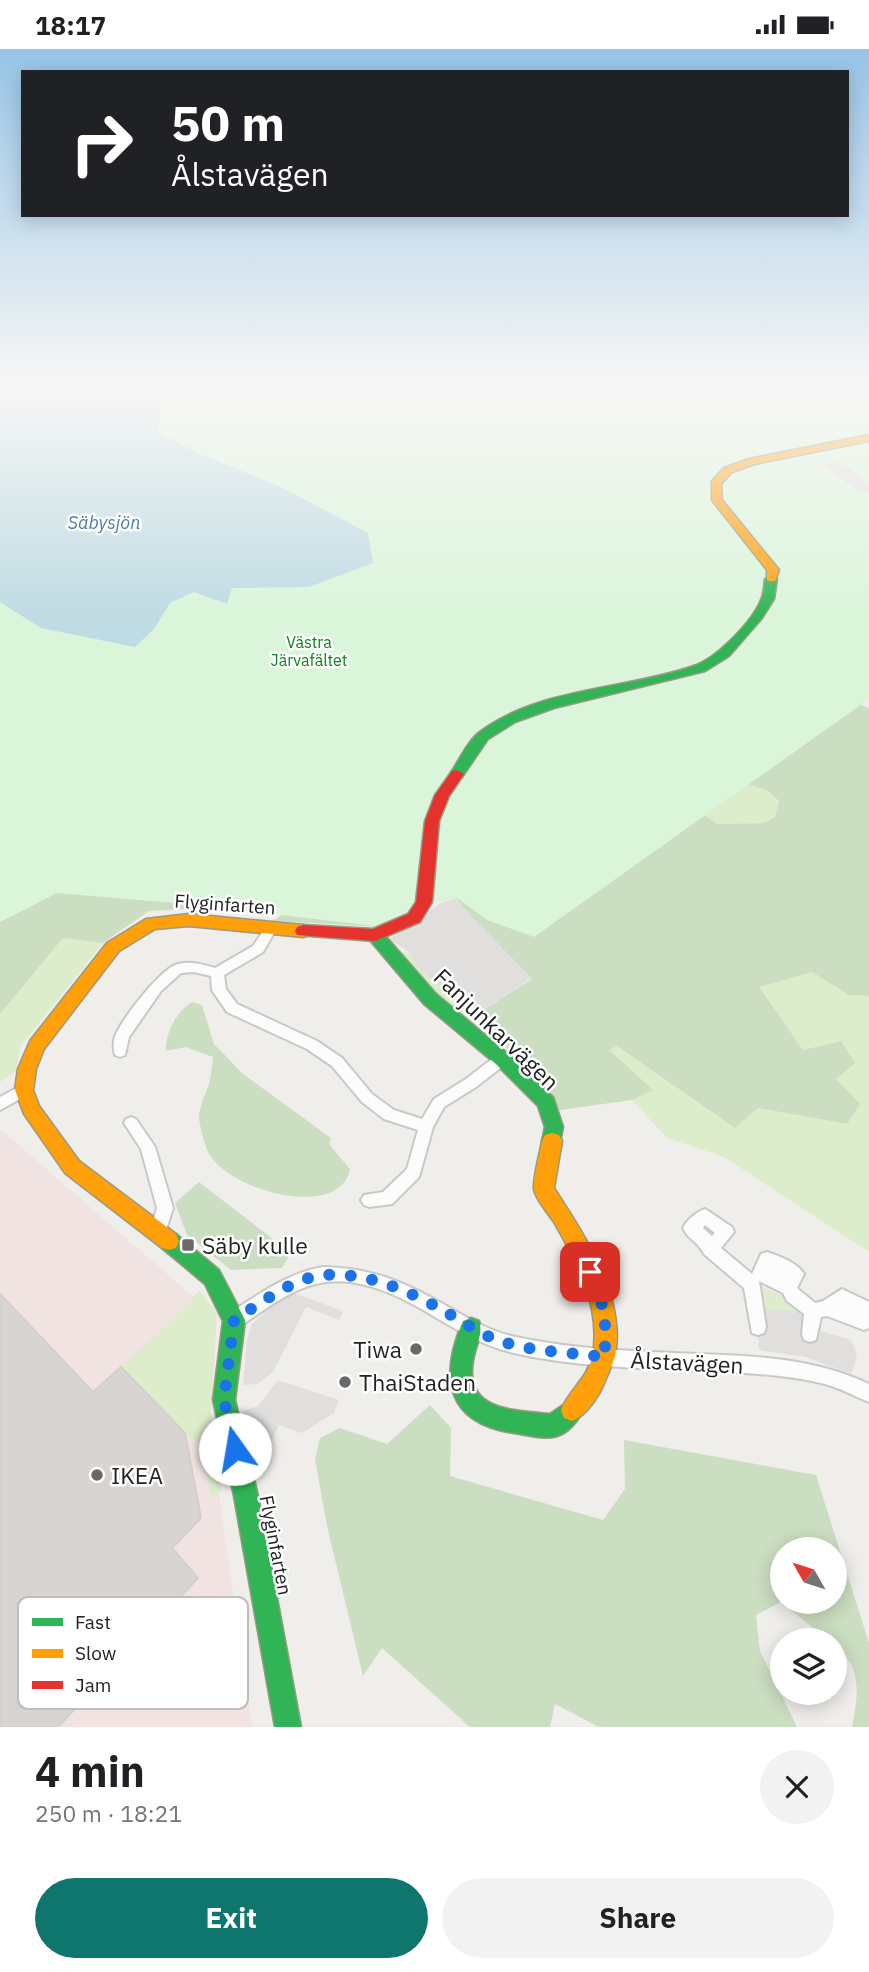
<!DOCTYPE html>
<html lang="en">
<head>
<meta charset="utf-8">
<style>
  body { margin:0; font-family:"IBM Plex Sans",sans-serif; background:#f2f2f2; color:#202124; height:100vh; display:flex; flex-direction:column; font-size:26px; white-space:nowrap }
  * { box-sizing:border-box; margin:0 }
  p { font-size:23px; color:#757577 }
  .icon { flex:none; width:38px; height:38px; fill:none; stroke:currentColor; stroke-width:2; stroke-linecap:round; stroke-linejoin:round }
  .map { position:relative; height:1678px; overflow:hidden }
  .panel { display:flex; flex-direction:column; background:#fff; flex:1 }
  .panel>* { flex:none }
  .banner { position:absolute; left:21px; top:21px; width:828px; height:147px; border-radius:0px; box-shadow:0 4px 18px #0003; background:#202124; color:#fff; overflow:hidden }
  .needle { width:46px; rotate:309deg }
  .buttons { position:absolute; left:770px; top:1488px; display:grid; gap:14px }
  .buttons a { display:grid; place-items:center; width:77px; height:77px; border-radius:50%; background:#fff; box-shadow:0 4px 18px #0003; font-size:35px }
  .pin { position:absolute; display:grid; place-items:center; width:60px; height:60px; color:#fff; margin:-30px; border-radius:14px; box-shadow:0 4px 10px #0006 }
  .me { position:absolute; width:77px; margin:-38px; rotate:347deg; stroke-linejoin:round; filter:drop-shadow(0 0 5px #0008) }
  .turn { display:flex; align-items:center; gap:24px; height:147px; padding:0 35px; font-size:32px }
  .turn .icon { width:91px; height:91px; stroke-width:2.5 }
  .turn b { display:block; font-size:49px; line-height:60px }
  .round { display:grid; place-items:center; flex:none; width:74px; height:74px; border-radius:37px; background:#f2f2f2 }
  .headline { display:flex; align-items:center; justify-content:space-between; height:119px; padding:0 35px }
  h1 { font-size:42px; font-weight:700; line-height:52px }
  .button { display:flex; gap:14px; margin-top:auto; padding:14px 35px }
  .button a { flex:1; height:80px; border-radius:42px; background:#0f766e; color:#fff; font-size:28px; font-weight:700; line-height:80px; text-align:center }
  .button a+a { background:#f2f2f2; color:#202124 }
  .status { display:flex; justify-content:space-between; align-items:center; height:49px; padding:0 35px; background:#fff; direction:ltr }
  .status svg { height:19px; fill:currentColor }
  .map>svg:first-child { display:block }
  .commercial { fill:#f1e3e1 }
  .grass { fill:#ddeccb }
  .forest { fill:#cbdec1; fill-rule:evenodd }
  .park { fill:#daf5da }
  .parking { fill:#e0dfde }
  .water { fill:#bfdbe3 }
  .building { fill:#d7d4d2; stroke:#d3d0cc; stroke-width:2 }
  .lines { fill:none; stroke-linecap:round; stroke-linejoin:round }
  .street-casing { stroke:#c9c8c7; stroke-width:4 }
  .fast-casing { stroke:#999a82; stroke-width:3 }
  .slow-casing { stroke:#999a82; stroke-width:3 }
  .jam-casing { stroke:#999a82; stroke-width:3 }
  .street { fill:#fdfcfc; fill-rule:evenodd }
  .fast { fill:#30b455; fill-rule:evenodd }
  .slow { fill:#ff9f0a; fill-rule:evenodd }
  .jam { fill:#e5322d; fill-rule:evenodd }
  .route { stroke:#1a73e8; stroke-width:12; stroke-dasharray:0 21.6 }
  .poi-dot { fill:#6a6968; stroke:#fff; stroke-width:2.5 }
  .labels { text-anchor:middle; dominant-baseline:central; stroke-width:5; stroke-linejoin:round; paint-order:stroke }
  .far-park-label { font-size:16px; fill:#0c8416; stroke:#fff }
  .far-water-label { font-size:18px; font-style:italic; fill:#4a7aab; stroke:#fff }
  .street-label { font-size:19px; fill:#222; stroke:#fff }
  .near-street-label { font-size:23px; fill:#222; stroke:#fff }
  .near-poi-label { font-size:23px; fill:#222; stroke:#fff; text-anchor:start }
  .key { fill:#fff; stroke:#bdbdbd; stroke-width:2 }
  .key-label { font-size:19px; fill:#222 }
</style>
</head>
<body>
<div class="status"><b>18:17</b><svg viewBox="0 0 49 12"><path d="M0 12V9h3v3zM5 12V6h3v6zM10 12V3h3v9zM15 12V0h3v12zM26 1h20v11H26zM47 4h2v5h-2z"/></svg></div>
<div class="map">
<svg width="869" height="1678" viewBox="0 0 869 1678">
  <rect width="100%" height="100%" fill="#f0eeeb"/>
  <!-- commercial -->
  <path class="commercial" d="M0,1080l204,177 5,117 43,304h-252z"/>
  <!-- grass -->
  <path class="grass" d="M724,729l43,12 12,11 -4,16 -11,6 -47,1 -27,-19z
    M63,889l40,5 -83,104 -3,23 -17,12v-68z
    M396,902l15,2 4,12 66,56 -9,5 -68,-63z
    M812,923l37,23 20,1v256l-145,-95 -57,-19 -35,-38 20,-10 -44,-40 9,-4 118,82 23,-20 89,16 -11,-45 19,-16 -15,-22 -37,9 -45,-64z
    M757,1235l27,13 3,-5 23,18 -4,17 -49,-18z
    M199,1241l18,23 -6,102 10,75 -10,7 -10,-52 -16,-12 -64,-66 60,-55z"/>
  <!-- forest -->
  <path class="forest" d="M869,649l-8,7 8,3v288l-20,-1 -37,-23 -53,15 44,63 38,-9 14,22 -19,16 24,25 -13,20 -89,-16 -23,20 -118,-82 -8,4 44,40 -21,10 -78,11 -4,-20 -78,-77 10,-3 50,-32 -68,-70 -8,-12 -15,4 -11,-5 -48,31 -109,-6 11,-8 -56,-6 -79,4 -46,32 -40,-5 -63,76v-118zM725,729l42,12 12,11 -4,16 -11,6 -47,1 -27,-19z
    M192,953l10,3 12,39 29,30 88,64 -2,6 21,25c-10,54 -131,20 -144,-22 -3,-9 -7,-23 -7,-32 1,-10 7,-22 10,-31 2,-9 3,-18 4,-27l-27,-10 -20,4c-1,-18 11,-40 26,-49z
    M199,1133l92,71 -9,15 -51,2 -44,-35 -12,-32z
    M430,1356l21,23 -1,48 153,44 22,-31 -1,-49 192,35 53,168v84h-17c6,-32 11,-59 -17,-82v-5h-7l-47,-38 -25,13 4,36 37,76h-198l-44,-23 -5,23h-80l-88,-79 -19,28 -36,-150 -12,-67 5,-21 20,-10 47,16zM782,1500h53v52h-53z"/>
  <!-- park -->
  <path class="park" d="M0,336h869v314l-335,238 -47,-17 -31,-23 -15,4 -11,-5 -17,13 -31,18 -184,-22 -141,-12 -57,29z"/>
  <!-- parking -->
  <path class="parking" d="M839,412l30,22v8l-8,2 -40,-28z
    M456,849l8,11 68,69 -50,33 -10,3 -57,-49 -4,-12 -22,-14 52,-36z
    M294,1244l49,18 -4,9 -33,-13 -33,65 -16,12 -14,1 4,-45 5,-16 20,-18z
    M757,1260l43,3 3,14 48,14 6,15 -6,19 -45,-17 -47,-7z
    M278,1331l61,20 -5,13 -32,20 -23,-8 -13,28 -14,4 -9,-46 15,-5z"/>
  <!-- water -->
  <path class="water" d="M0,336h165l-8,47 45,23 77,31 89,47 5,30 -64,24 -77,1 -5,16 -33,-12 -24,11 -16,26 -19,18 -94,-19 -41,-26z"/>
  <!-- building -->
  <path class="building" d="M0,1245l93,98 28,-25 64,66 16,85 -29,30 26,30 -140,149h-58z"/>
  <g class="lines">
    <!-- street casing -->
    <g class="street-casing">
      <path id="street" d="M271,874l6,5 -14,24 -39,23 2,14 11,15 80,37 25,17 30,36 22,16 28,9 12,-20 32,-20 31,-24 5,-2 5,2 2,4 -2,4 -31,24 -32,20 -11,20 -14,50 -27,27 -23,3 -5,-2 -3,-5 3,-5 19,-3 24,-23 11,-39 -34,-11 -22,-17 -30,-36 -25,-17 -80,-37 -15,-22 -1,-14 -17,-4 -13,1 -20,18 -32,46 -4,18 -5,2 -5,-2c-2,-6 -2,-15 1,-21 8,-17 44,-65 62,-70 13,-3 24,0 37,4l38,-22 14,-21z
        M24,1035l5,2 2,4 -2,4 -29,16v-13z
        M131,1068l5,2 19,28 18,61 -9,28 -6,2 -6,-2 -2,-5 7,-23 -16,-59 -17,-26 2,-4z
        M705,1160l27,18 2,5 -13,16 31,26 9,-20 6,-2c12,4 31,11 37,22l-7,14 18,15 8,-2 19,-12 27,13v26l-5,2 -37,-14 -6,1 -5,23 -6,2 -6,-2 -2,-6 2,-20 -17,-13 -4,-8 -24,-12 7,46 -2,6 -6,2 -6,-2 -8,-45 -40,-34c-6,-13 -16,-14 -21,-26 4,-8 13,-16 22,-19zM705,1176l10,8 -3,3 -9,-8z
        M323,1218c48,1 79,14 120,37 23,13 47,28 73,33 59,13 121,14 181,17 59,2 117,4 172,30v18c-15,-6 -29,-14 -44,-18 -40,-10 -80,-11 -121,-13 -61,-3 -130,-4 -190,-18 -59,-13 -103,-63 -164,-71 -44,-6 -75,21 -110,44l-6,2 -6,-2 -2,-6 2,-6c30,-19 59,-41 95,-47z"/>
    </g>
    <!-- fast casing -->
    <g class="fast-casing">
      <path id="fast" d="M771,527l6,3 -3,20 -12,19 -33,38 -24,15 -151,37 -39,14 -27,17 -26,38 -5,1 -7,-4c9,-13 18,-34 31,-43 61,-44 144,-41 213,-65 23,-8 58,-44 67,-66 3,-6 3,-14 4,-21z
        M375,880l6,2 55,63 72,60 45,43 10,30 -4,20 -7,2 -7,-2 -3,-6 3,-14 -7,-21 -42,-42 -72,-60 -55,-65 -2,-4 2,-4z
        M169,1183l7,2 43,36 26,50 -10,80 23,96 43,231h-26l-41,-231 -21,-96 10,-79 -18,-37 -43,-36 -3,-7 3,-7z
        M471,1269l8,3c4,10 -1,20 -4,31 -16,58 33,58 75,62l22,-15 8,3 3,8c-4,10 -15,23 -26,26 -12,4 -30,-1 -43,-3 -68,-10 -75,-55 -51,-112z"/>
    </g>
    <!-- slow casing -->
    <g class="slow-casing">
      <path id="slow" d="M869,386v6l-114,23 -23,8 -11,12 1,16 57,70 -4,11h-8v-11l-55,-70v-19l12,-13 25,-9z
        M189,865l114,11 6,2 2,4 -2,4 -6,2 -114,-11 -34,3 -36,22 -75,98 -8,20 -3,21 6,16 40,55 97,73 3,7 -3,7 -7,2 -7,-2 -97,-75 -41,-59 -9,-24 3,-21 12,-28 77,-98 39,-24z
        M552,1084l7,2 3,6 -8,47c30,47 72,108 61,168 -2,8 -7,17 -10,25 -6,15 -18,34 -33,40l-8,-3 -3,-8c8,-20 28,-33 32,-56 8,-48 -16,-92 -39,-132 -6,-9 -18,-22 -20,-33 -1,-11 6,-36 8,-48l3,-6z"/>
    </g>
    <!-- jam casing -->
    <g class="jam-casing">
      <path id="jam" d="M457,721l7,4 -15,22 -10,25 -7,81 -12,20 -45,19 -78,-6 -2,-4 2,-4 6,-2 70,4 35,-15 8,-12 9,-81 10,-26 17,-24z"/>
    </g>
    <!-- street -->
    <use href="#street" class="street"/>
    <!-- fast -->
    <use href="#fast" class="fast"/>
    <!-- slow -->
    <use href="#slow" class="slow"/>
    <!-- jam -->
    <use href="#jam" class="jam"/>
  </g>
  <!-- sky -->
  <linearGradient id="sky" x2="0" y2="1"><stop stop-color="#97c4e6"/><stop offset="0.59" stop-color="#f8f7f6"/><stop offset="1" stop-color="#f8f7f6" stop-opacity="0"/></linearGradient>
  <rect width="869" height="571" fill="url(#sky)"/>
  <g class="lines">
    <!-- route -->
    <path class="route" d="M235,1400l-11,-49 10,-80c19,-12 38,-26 59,-36 47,-23 104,1 146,24 23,13 46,30 71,36 30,8 64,9 95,13v-44l-15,-41"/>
  </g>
  <!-- markers -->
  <g class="poi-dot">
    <rect x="181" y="1189" width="14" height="14" rx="3.5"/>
    <circle cx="416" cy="1300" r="7"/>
    <circle cx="345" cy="1333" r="7"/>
    <circle cx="97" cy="1426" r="7"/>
  </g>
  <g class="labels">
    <!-- far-park labels -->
    <g class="far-park-label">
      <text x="309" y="593">Västra<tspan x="309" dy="18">Järvafältet</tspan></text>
    </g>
    <!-- far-water labels -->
    <g class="far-water-label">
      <text x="104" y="473">Säbysjön</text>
    </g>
    <!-- street labels -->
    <g class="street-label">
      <text transform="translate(225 855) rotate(4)">Flyginfarten</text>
      <text transform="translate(276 1496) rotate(79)">Flyginfarten</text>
    </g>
    <!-- near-street labels -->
    <g class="near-street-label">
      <text transform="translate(497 980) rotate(44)">Fanjunkarvägen</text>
      <text transform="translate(687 1313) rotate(3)">Ålstavägen</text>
    </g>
    <!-- near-poi labels -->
    <g class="near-poi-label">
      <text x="202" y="1196">Säby kulle</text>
      <text x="402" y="1300" text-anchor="end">Tiwa</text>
      <text x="359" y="1333">ThaiStaden</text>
      <text x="111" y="1426">IKEA</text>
    </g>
  </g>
  <!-- legend -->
  <rect x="18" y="1548" width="230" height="112" rx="10" class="key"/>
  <rect x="32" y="1569" width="31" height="8" fill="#30b455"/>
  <rect x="32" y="1600" width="31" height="9" fill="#ff9f0a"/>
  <rect x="32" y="1632" width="31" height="8" fill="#e5322d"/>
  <g class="key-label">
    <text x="75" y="1580">Fast</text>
    <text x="75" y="1611">Slow</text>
    <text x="75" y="1643">Jam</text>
  </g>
</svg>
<div class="buttons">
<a><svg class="needle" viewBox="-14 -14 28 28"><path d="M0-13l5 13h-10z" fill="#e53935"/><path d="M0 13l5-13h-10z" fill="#757577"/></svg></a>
<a><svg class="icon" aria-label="layers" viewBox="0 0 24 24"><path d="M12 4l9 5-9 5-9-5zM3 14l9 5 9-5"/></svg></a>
</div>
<div class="pin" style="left:590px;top:1223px;background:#d93025"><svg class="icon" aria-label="arrive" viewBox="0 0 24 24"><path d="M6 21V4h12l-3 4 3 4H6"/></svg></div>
<svg class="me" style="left:235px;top:1400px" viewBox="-20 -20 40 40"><circle r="19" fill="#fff"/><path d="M0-13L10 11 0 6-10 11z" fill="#1a73e8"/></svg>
<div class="banner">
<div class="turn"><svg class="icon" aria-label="right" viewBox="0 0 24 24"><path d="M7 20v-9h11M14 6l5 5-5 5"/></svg><div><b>50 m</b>Ålstavägen</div></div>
</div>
</div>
<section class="panel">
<div class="headline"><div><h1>4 min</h1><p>250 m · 18:21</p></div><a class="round"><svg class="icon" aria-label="close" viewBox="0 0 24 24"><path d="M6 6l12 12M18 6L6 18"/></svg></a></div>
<div class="button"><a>Exit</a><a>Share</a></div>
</section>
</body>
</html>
